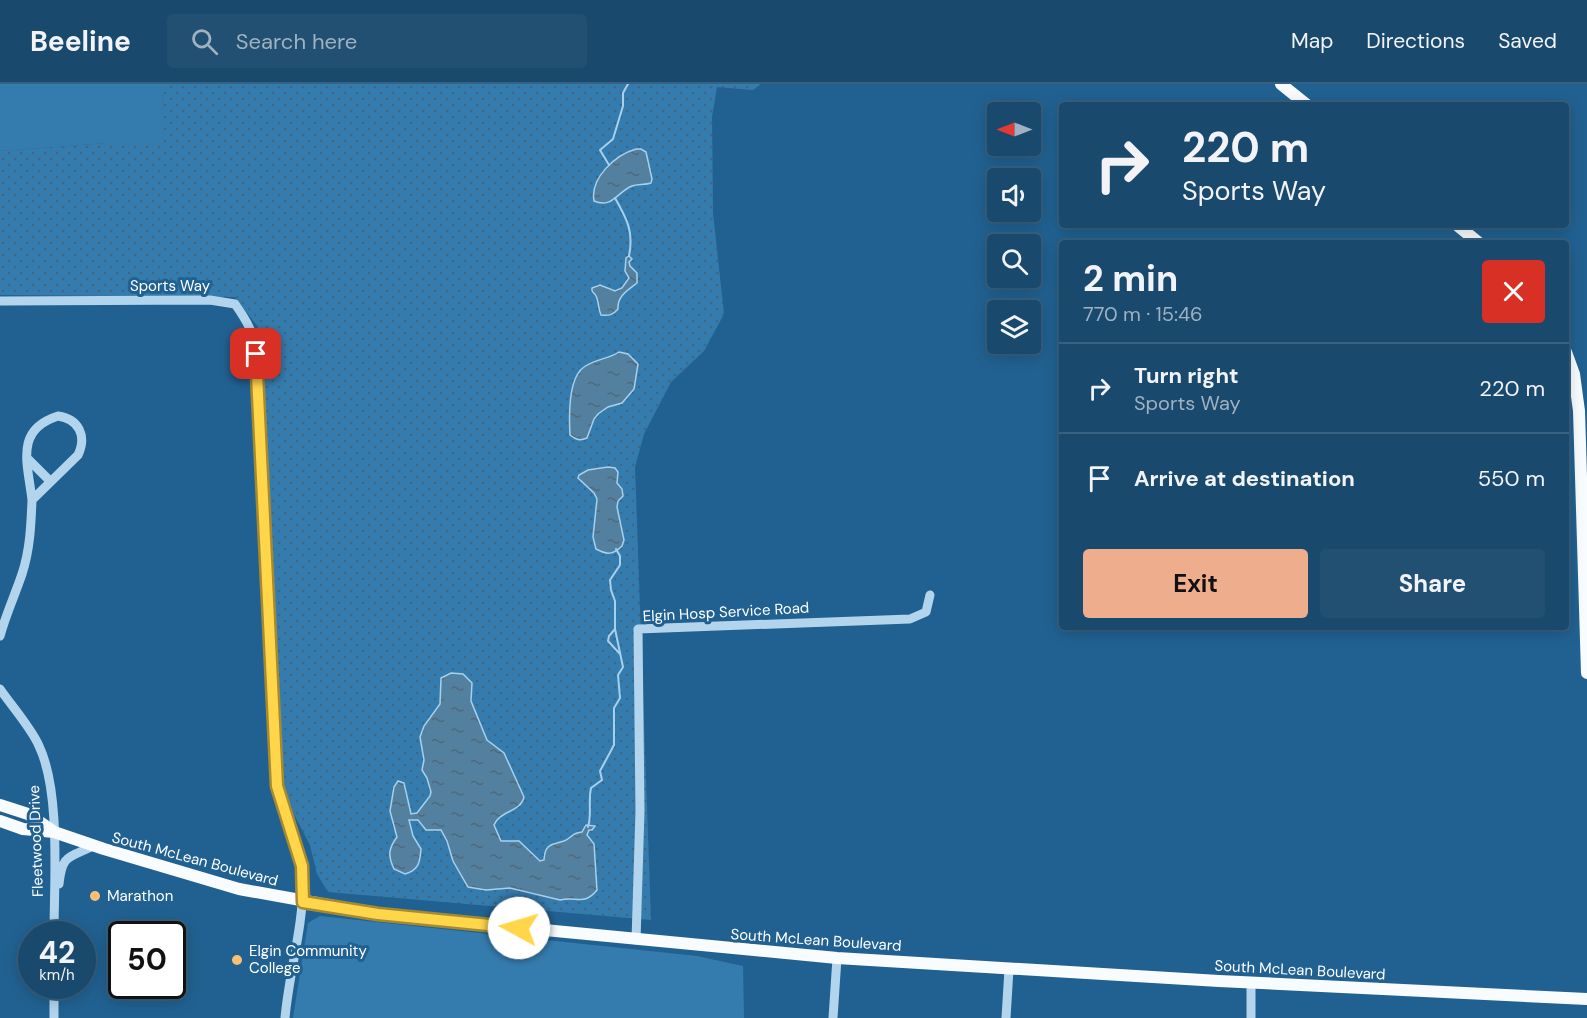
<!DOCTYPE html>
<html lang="en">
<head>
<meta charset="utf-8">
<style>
  body { margin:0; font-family:"DM Sans",sans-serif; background:#225072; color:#f1f3f6; height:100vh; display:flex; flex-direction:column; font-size:22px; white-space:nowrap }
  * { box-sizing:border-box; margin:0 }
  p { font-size:20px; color:#9fb2c2 }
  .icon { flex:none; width:33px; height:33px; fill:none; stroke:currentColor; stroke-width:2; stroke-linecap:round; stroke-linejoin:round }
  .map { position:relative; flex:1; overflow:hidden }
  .side { position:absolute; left:1059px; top:156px; width:510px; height:390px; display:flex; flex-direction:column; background:#19496d; border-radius:6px; box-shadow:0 3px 15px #0003,0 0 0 2px #376180 }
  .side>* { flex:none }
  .top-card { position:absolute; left:1059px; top:18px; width:510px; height:126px; border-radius:6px; box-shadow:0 3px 15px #0003,0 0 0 2px #376180; background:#19496d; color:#f1f3f6; overflow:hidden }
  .needle { width:39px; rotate:270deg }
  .fabs { position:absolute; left:987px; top:18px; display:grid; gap:12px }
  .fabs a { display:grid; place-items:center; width:54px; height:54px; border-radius:6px; background:#19496d; box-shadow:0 3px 15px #0003,0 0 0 2px #376180; font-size:30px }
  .speed { position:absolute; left:18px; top:837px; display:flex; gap:12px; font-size:30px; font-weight:700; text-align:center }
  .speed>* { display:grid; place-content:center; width:78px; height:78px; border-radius:50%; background:#19496d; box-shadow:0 3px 15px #0003,0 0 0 2px #376180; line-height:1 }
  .speed small { font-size:15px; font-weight:400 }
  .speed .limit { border:3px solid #111; border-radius:9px; background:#fff; color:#111 }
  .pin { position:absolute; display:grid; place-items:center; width:51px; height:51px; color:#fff; margin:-26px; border-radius:12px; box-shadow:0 3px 9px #0006 }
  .me { position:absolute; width:66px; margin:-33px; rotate:276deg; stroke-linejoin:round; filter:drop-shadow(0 0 4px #0008) }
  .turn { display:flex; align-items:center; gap:21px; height:126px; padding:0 24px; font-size:27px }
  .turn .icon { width:78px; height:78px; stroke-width:2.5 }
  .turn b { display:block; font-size:42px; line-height:51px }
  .round { display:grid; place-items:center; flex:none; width:63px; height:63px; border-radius:6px; background:#225072 }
  .headline { display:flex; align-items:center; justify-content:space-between; height:102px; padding:0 24px }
  h1 { font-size:36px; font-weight:700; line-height:45px }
  .primary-button { display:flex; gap:12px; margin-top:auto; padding:12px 24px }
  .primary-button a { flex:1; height:69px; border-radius:6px; background:#eead8d; color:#111; font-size:24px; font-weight:700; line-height:69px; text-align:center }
  .primary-button a+a { background:#225072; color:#f1f3f6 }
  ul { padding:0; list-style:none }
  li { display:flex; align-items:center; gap:18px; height:90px; padding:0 24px; border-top:2px solid #376180 }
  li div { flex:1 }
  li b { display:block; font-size:22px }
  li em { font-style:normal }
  header { display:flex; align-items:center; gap:36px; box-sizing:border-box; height:84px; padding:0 30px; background:#19496d; border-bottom:2px solid #376180 }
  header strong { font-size:28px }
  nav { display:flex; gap:33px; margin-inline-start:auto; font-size:21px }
  .search { width:420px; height:54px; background:#225072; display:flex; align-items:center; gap:15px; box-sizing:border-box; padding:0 21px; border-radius:6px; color:#9fb2c2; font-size:22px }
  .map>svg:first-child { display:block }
  .grass { fill:url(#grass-dots) }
  .park { fill:#357cae }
  .water { fill:url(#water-ripples); stroke:#a6d1ee; stroke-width:1.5 }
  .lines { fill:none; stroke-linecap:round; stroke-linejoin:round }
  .stream { stroke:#a6d1ee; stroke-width:2 }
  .minor { stroke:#b2d5ed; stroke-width:9 }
  .major { stroke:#f9fcff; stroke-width:12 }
  .route-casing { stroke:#a68a30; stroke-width:15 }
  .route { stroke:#ffd54a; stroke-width:10 }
  .poi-dot { fill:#f9c074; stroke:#216191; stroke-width:2 }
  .labels { text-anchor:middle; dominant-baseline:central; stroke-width:6; stroke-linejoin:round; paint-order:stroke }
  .street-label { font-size:15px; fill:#fff; stroke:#216191 }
  .poi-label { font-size:15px; fill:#fff; stroke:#216191; text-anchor:start }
</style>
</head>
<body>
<header>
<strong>Beeline</strong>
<div class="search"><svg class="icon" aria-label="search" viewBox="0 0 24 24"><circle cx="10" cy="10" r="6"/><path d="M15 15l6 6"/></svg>Search here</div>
<nav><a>Map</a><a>Directions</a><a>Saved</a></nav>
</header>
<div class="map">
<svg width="1587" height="934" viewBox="0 0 1587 934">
  <defs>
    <pattern id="grass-dots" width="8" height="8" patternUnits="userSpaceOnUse" patternTransform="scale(1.5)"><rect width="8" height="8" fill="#357cae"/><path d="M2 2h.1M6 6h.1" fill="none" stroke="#3f6682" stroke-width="1.8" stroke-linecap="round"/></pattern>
    <pattern id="water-ripples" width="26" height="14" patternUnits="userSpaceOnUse" patternTransform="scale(1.5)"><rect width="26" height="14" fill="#5480a0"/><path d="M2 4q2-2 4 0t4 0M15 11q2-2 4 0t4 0" fill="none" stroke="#50697a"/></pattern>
  </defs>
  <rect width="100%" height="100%" fill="#216191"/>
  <!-- grass -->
  <path class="grass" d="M162,0h599l-8,6 -36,-3 -5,30 1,96 11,101 -20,37 -33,31 -27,52 -9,33 16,453 -323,-28 -11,-18 -7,-29 -25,-48 -27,-470 -23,-30 -235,-2v-144l108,-8h55z"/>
  <!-- park -->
  <path class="park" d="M0,0h162l2,59h-56l-108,8z
    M320,832l377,40 46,10 1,52h-451l15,-95z"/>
  <!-- water -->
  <path class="water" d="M636,65h5l5,3 6,27 -1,4c-6,2 -13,1 -19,3 -15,6 -20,23 -38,15 -4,-23 21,-46 42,-52z
    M629,172l3,3 -3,3 1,4 7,7v10c-9,7 -20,13 -19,26 -5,6 -9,7 -17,6 -4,-9 -1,-17 -9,-24v-3l8,-3 15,6 7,-3 7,-10 -4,-7 1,-13z
    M619,268l9,2 10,10 -4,25 -12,14 -14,4 -10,7 -4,5 -7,19c-7,3 -11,2 -17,-3 -1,-18 -2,-57 14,-68 11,-8 25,-8 35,-15z
    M608,383l7,1 3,4 -1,11 5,6 1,7 -5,5 -1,6 7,33 -2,6c-9,9 -15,9 -26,3l-3,-12 4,-38 -3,-6 -16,-15 1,-3 9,-5z
    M451,589l12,1 9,9 -1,18 16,39 17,13 20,44c-3,15 -25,14 -30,28l7,16h18l21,20 4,-1c1,-17 8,-15 20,-19 8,-3 7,-8 18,-9l4,-7 9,1 -3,4h-3l-2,5 7,9 3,46c-13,16 -20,6 -37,10l-50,-12 -24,2 -18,-3 -15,-26 -6,-20 -6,-11h-15l-8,-10h-9l4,16 8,13c-1,13 -2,21 -16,25l-11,-5c-6,-13 -6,-20 3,-32l-7,-26 4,-24 4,-6 6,2 7,31 6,-1 13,-17 1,-4 -4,-14 -5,-8 2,-10 -4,-23 4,-11 16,-22 1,-26z"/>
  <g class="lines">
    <!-- stream -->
    <path class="stream" d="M609,81l-9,-15 13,-11 10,-33v-13l5,-9
      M615,114c12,21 19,34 14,58
      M615,545l-6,7 -1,5 12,13
      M588,743c4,-12 0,-25 3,-39l11,-8 -2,-9 14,-26v-37l6,-10 -2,-23 5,-8 -8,-38v-28l-4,-11 -1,-10 10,-15v-9l-4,-7"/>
    <!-- minor -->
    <path class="minor" d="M0,217l210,-1 25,4c12,17 19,29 21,50 7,143 12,285 21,428 2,34 26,66 26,101 0,45 -14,90 -18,135
      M58,332c21,3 29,20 20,39l-46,45c-4,-36 -18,-70 26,-84z
      M28,375l22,22
      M0,552c6,-22 15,-41 22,-62 8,-24 9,-49 10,-74
      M0,605c11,16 32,40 39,57 22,46 15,136 15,188
      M59,800c3,-30 10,-26 34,-38
      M636,856l4,-129 -2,-182 272,-10 16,-7 4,-17
      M1251,899v35
      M54,902v32
      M833,934l4,-60
      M1006,934l3,-49"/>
    <!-- major -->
    <path class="major" d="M1281,0l26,21
      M1457,141l22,18
      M1566,268l8,22 5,37 8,262
      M0,721l28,9 25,17
      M0,737l23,8 31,3 50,17 135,40 139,25 459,44 382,23 368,18"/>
  </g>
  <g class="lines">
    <!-- route casing -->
    <g class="route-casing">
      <path id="route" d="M256,270l21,432 25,80 1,36 75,12 141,14"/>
    </g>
    <!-- route -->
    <use href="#route" class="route"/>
  </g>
  <!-- markers -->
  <g class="poi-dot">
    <circle cx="95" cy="812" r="6"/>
    <circle cx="237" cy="876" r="6"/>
  </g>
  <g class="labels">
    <!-- street labels -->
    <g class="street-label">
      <text x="170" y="202">Sports Way</text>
      <text transform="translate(726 528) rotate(-3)">Elgin Hosp Service Road</text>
      <text transform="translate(36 757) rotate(-92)">Fleetwood Drive</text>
      <text transform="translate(195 775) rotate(15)">South McLean Boulevard</text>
      <text transform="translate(816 856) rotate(4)">South McLean Boulevard</text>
      <text transform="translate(1300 886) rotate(3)">South McLean Boulevard</text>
    </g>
    <!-- poi labels -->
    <g class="poi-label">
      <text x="107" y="812">Marathon</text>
      <text x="249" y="867">Elgin Community<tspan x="249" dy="17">College</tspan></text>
    </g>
  </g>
</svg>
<div class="fabs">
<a><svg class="needle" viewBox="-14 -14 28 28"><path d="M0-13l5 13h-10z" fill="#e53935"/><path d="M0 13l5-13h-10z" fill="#9fb2c2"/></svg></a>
<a><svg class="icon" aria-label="sound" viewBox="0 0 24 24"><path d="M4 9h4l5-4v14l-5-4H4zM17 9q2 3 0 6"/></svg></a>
<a><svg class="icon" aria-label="search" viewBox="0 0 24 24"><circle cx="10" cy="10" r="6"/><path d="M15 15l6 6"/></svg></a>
<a><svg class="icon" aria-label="layers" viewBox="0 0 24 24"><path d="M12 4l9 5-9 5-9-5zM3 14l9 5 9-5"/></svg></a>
</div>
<div class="speed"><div>42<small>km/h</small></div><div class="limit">50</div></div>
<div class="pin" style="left:256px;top:270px;background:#d93025"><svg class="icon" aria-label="arrive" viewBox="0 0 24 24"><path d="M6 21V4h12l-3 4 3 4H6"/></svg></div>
<svg class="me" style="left:519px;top:844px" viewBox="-20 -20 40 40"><circle r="19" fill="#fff"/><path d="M0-13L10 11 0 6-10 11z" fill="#ffd54a"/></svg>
<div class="top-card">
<div class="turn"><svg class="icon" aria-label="right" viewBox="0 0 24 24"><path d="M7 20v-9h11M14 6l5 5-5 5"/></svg><div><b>220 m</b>Sports Way</div></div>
</div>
<section class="side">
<div class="headline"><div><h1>2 min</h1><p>770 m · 15:46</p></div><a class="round" style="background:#d93025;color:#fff"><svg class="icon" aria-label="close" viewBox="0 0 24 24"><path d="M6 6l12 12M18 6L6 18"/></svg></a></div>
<ul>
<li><svg class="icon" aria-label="right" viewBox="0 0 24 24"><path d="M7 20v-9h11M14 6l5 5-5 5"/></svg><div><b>Turn right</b><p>Sports Way</p></div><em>220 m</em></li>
<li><svg class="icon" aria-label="arrive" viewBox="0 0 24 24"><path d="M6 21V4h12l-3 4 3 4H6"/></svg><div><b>Arrive at destination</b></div><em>550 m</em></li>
</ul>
<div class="primary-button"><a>Exit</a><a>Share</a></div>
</section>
</div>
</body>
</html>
